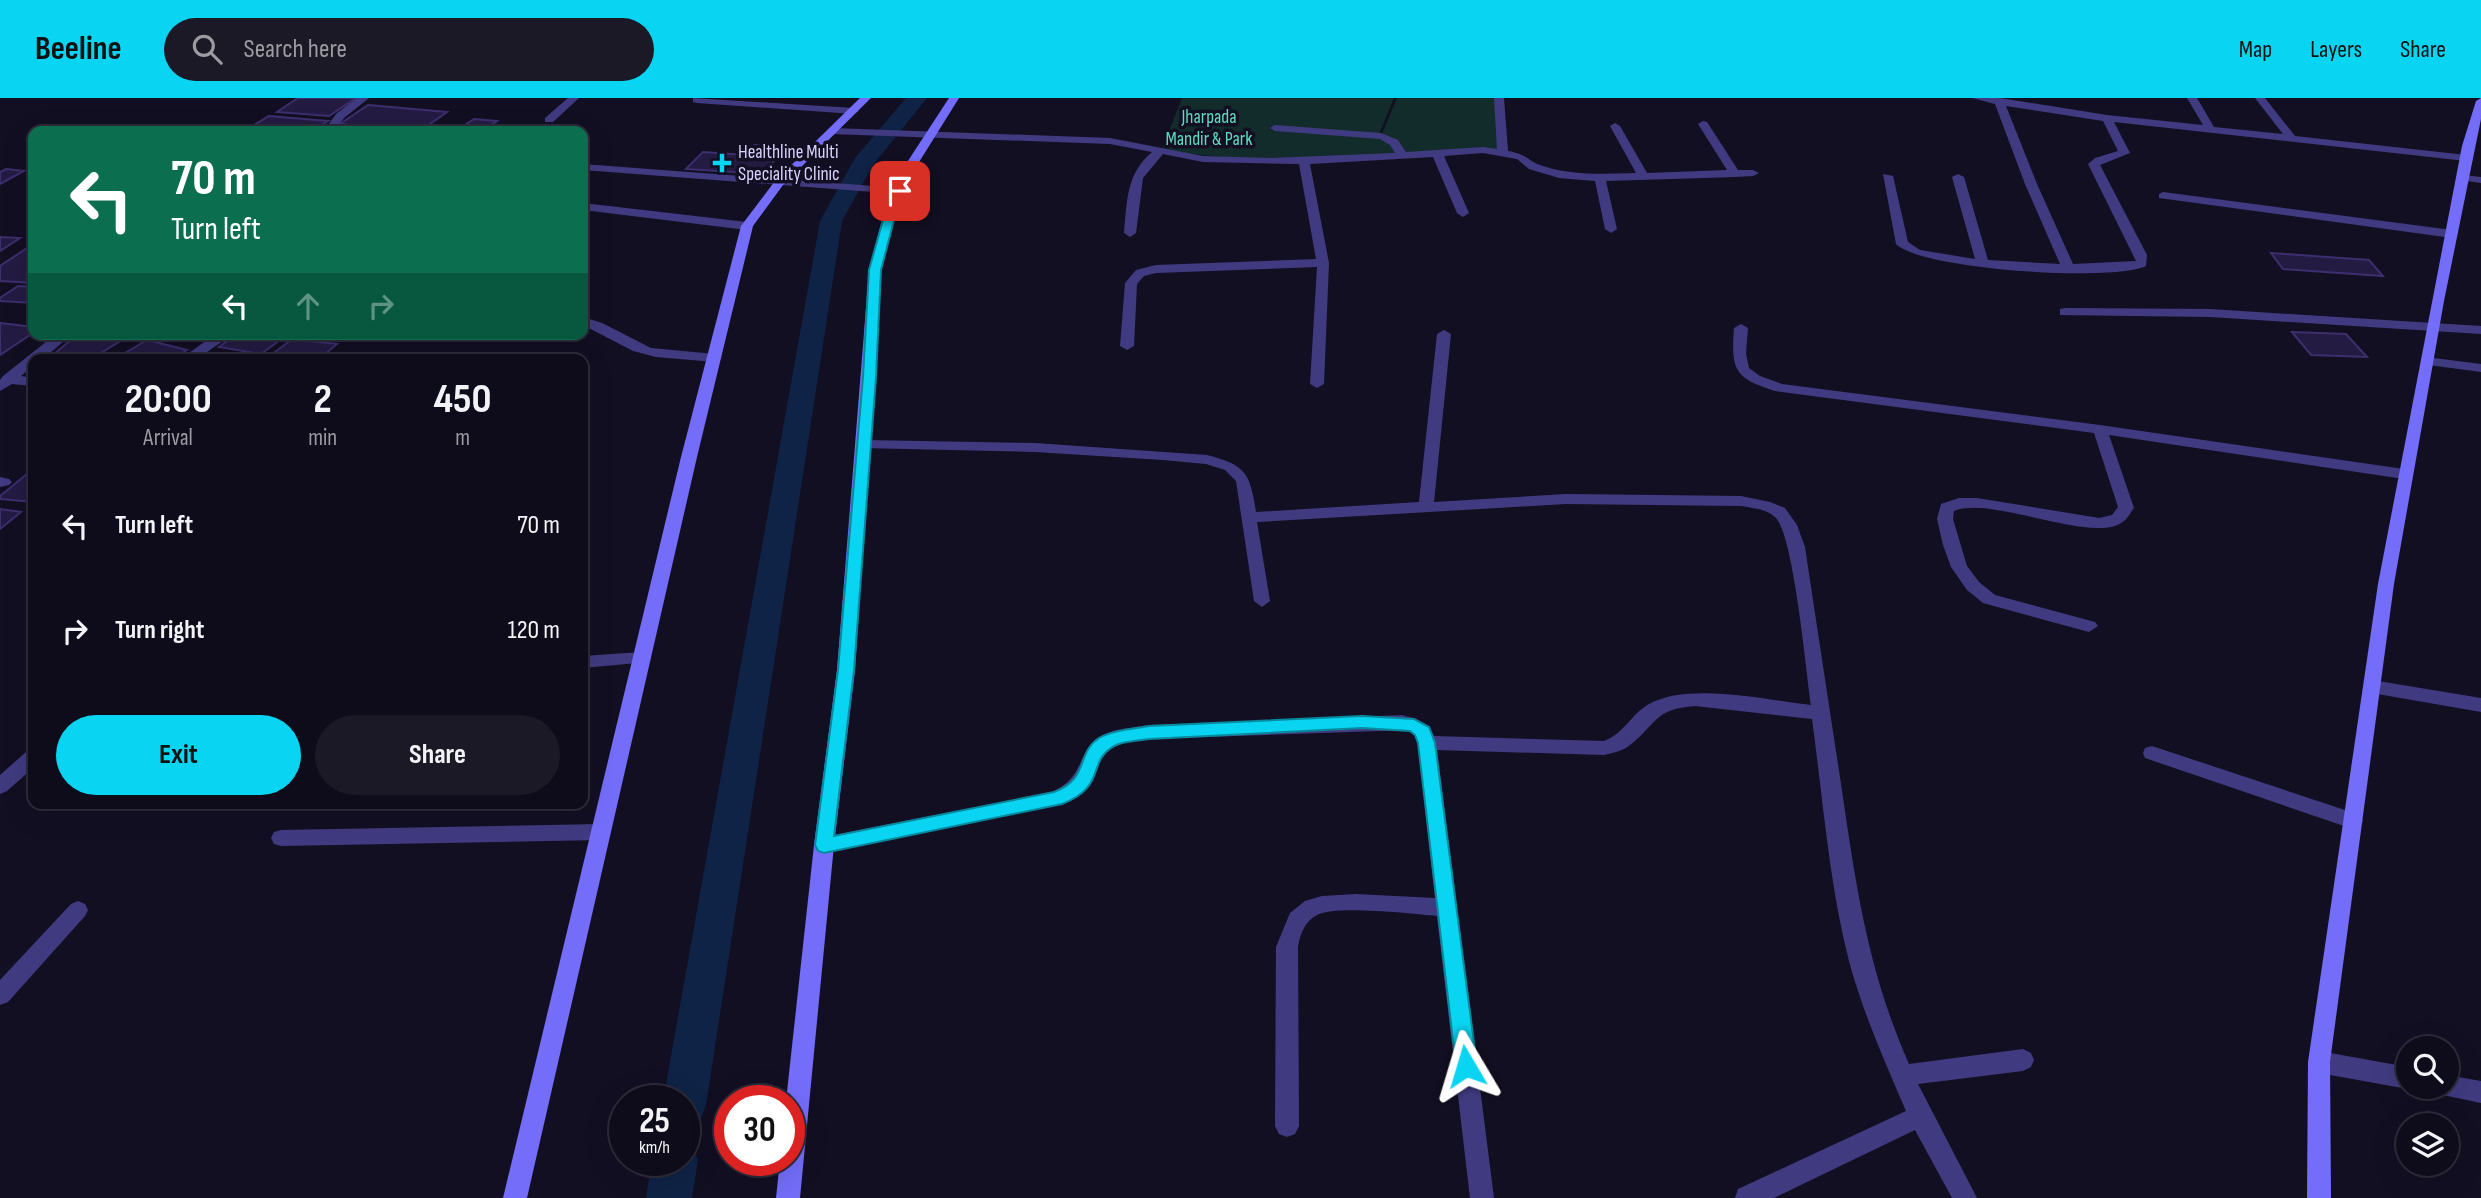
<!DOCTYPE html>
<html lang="en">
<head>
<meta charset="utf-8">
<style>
  body { margin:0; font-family:"Sofia Sans Condensed",sans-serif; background:#1c1927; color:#f1f3f6; height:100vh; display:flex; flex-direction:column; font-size:26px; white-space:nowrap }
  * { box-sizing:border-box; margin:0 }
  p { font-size:23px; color:#9b9ba2 }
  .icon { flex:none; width:38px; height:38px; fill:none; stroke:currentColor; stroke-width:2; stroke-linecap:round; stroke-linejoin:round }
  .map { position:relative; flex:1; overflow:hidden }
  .side { position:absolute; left:28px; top:256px; width:560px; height:455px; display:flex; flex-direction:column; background:#0e0b1a; border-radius:14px; box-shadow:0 7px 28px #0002,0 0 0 2px #2e2b39 }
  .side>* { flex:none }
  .banner { position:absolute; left:28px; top:28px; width:560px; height:214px; border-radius:14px; box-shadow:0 7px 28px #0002,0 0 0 2px #2e2b39; background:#0b6e4f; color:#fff; overflow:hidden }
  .fabs { position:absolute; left:2396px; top:938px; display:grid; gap:14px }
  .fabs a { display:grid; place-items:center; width:63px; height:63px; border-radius:50%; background:#0e0b1a; box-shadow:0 7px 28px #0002,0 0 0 2px #2e2b39; font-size:35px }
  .speed { position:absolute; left:609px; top:987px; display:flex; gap:14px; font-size:35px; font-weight:700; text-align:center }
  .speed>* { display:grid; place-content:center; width:91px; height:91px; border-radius:50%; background:#0e0b1a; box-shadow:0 7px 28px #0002,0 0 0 2px #2e2b39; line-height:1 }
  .speed small { font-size:18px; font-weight:400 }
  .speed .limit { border:10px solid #d22; background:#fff; color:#111 }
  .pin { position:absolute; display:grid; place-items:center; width:60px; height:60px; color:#fff; margin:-30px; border-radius:14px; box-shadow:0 4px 10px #0006 }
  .me { position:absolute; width:77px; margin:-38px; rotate:353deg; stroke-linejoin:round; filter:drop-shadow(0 0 5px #0008) }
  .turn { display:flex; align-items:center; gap:24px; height:147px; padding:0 28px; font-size:32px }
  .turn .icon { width:91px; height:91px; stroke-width:2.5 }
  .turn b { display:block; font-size:49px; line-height:60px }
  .lanes { display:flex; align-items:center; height:66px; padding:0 28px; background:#0003; justify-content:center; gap:35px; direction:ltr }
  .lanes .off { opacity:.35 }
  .eta { display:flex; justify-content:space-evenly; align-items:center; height:119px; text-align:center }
  .eta b { font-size:42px; font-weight:700; line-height:49px }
  .primary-button { display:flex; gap:14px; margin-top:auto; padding:14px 28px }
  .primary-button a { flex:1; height:80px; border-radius:42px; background:#09d5f3; color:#111; font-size:28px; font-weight:700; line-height:80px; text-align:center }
  .primary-button a+a { background:#1c1927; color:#f1f3f6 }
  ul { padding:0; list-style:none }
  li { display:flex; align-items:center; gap:21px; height:105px; padding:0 28px }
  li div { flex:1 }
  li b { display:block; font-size:26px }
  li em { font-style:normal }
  header { display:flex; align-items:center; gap:42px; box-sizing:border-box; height:98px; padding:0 35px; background:#09d5f3; color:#111 }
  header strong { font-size:33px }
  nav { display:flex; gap:38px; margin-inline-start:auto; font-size:24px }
  .search { width:490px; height:63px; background:#1c1927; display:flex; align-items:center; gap:18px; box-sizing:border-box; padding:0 24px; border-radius:38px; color:#9b9ba2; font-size:26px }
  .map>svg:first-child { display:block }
  .green { fill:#122c2c }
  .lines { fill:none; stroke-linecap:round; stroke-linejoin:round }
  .canal { fill:#0f2346; fill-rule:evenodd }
  .building { fill:#241b43; stroke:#3d2e6e; stroke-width:2 }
  .lane { fill:#403b80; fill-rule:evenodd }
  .street { fill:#403b80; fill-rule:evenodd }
  .secondary { fill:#746dfa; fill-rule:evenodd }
  .route { fill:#09d5f3; stroke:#068a9e; stroke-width:2 }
  .poi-dot { fill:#09d5f3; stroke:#130f23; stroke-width:2.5 }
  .labels { text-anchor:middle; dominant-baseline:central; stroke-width:7; stroke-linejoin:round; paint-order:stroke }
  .far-park-label { font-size:19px; fill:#61dbbf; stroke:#130f23 }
  .far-poi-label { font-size:19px; fill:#d8d2fd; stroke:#130f23; text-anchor:start }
</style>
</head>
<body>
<header>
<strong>Beeline</strong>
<div class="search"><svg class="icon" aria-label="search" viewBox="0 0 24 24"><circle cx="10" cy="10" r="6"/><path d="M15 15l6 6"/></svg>Search here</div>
<nav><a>Map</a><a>Layers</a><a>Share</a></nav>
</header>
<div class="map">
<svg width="2481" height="1100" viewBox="0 0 2481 1100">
  <rect width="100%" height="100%" fill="#130f23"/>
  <!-- green -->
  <path class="green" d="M1182,0h212l-15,36v3l11,3 7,15c-78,3 -158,9 -235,-6z
    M1397,0h101l4,53 -99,4 -21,-21z"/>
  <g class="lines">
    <!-- canal -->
    <path class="canal" d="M906,0h21l-54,67 -31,56 -136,884 -6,15 -16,6v-25h-21l157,-880 35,-63z
      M684,1043l7,3 7,16 -6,38h-46l6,-38h32z"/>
  </g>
  <!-- building -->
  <path class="building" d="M298,0h58l-27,18 -52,-4z
    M368,7l79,7 -27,19 -80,-7z
    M269,18l59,5 -16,10h-68z
    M474,21l23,2 -14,10h-27z
    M754,47l32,2 -23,27 -77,-5 17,-17 43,3z
    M6,71l18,2 -24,13v-12z
    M0,139l20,1 -20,13z
    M33,146v39l-33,-2v-15z
    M2271,155l98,7 14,16 -100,-7z
    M18,188l15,1v16l-33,-2v-3z
    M0,225l33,4v6l-33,22z
    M2292,234l54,2 21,23 -56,-2z
    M78,236h54l-41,25h-43z
    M237,236h51l-27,20 -42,-7z
    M292,241l45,5 -18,15h-53z
    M147,242l40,10 -15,9h-57z
    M205,255l50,6h-57z
    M33,371v33l-33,-3v-3z
    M0,411l21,3 -21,17z"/>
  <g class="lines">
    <!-- lane -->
    <path class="lane" d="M2152,648l208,69 3,6 -3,6 -7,2 -208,-71 -2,-5 2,-5z"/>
    <!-- street -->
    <path class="street" d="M357,0h12l-25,20 -10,13h-10l12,-17z
      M568,0h11l-26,24h-8v-4z
      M693,0l161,10 5,3 -5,3 -157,-11 -4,-1z
      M1494,0h10l4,53c19,3 21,11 35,15 31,10 61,8 93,7l-26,-47 5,-3 5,3 27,47 80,-3 -29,-46 5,-3 4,1 31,48h15l6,3 -6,3 -18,1 -129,4 11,48 -6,4 -6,-4 -10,-48 -36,-3 -30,-9 -12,-10 -34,-6 -39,3 25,57 -6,4 -6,-4 -24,-56 -123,7 19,99 -5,121 -7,4 -7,-4 7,-117 -161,6 -12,3 -7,8 -3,62 -7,4 -7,-4 5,-63 11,-13 20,-5 160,-6 -17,-95 -96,-2 -40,-8 -20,24 -7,55 -6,4 -6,-4c3,-31 2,-59 28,-81l-42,-8 -278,-10 -5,-3 5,-3 278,10 93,18 68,2 124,-5 -5,-8 -10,-6 -105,-8 -5,-3 5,-3 106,8 17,7 8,12 77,-5 14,2z
      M1972,0h28l107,17 96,10 -16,-27h10l17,29 69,7 -28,-36h10l30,38 171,19 6,3 -6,3 -352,-39 16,31 -30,12 47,90 -1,11c-33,16 -224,4 -250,-22l-13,-70 10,2 15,66 12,8 55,9 -23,-82 6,-3 6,3 24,83 72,4 -35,-80 -30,-80zM2006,8l97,15 15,30 -23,7 -7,6 48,97 -63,3 -36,-80z
      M583,66l317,24 6,3 -6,3 -317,-24z
      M2464,77l17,2v6l-21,-3v-4z
      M2163,94l289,38 6,4 -6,4 -293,-40v-4z
      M583,105l164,19 6,4 -6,4 -164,-20z
      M2065,210l145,1 271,17v8l-271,-17 -150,-2v-6z
      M583,219l19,6 49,25 64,6 7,4 -7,4 -59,-5 -23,-6 -50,-26z
      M1741,226l7,4 -2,26 3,14 11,8 22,8 318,41 304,44 8,5 -8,5 -295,-44 25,73c-3,4 -6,10 -10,13 -29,25 -132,-26 -170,-10l-1,8 14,47 12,16 16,13 100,27 3,4 -9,6 -106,-29 -16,-13 -16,-23 -8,-22 -6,-26 4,-15 18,-6h18l122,20 13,-3 6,-8 -24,-74 -319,-42c-41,-13 -44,-21 -41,-63z
      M1444,232l7,4 -17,168 132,-8 175,2 29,6 15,6 12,17 8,22c12,80 24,158 36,237 15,101 26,185 68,280l114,-15 8,4 3,7 -3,7 -8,4 -105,13 59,114h-25l-37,-68 -141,68h-39l3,-9 168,-78c-21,-49 -43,-98 -57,-150 -20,-78 -26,-162 -37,-242l-117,-13c-41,3 -37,17 -65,39 -6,6 -18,8 -26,10l-167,-5 57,448h-24l-33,-282c-24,-2 -101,-11 -120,-1 -12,6 -17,19 -19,32l1,179 -4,8 -8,3 -8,-3 -4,-8 1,-179 14,-34 15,-12 17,-5 34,-2 79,4 -17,-155 -3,-7 -7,-6 -259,9c-12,2 -27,2 -37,9 -23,16 -10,38 -49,56l-239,49 -7,-2 -3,-6 3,-6 7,-2 228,-45c35,-16 24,-42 49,-56 15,-8 32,-8 48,-11l253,-10c14,4 26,6 32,21l170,5c20,-7 27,-27 45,-37 41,-22 116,-4 162,1 -5,-34 -17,-167 -35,-187 -9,-9 -23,-10 -35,-12l-175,-2 -309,18 13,79 -8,6 -8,-6 -18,-120 -11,-11 -19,-6 -43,-4 -128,-8 -172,-4 -7,-4 7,-4 172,3 172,12c39,10 43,18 49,57l163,-10 18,-168z
      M56,236h16l-29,25h-10v7l-12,10 12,2v8l-21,-2 -12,7v-11l3,-4z
      M216,236h17l-36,25h-17z
      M2426,259l55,7v8l-60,-8v-6z
      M0,379l9,2 3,3 -3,3 -9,2z
      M642,554l6,2 3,4 -3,4 -65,6v-12z
      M2372,582l109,18v14l-115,-20 -3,-5 3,-5z
      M33,652v18l-26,23 -7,3v-19l26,-23z
      M601,726l7,2 3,6 -3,6 -7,2 -320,6 -7,-2 -3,-6 3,-6 7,-2z
      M78,803l7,3 3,6 -3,6 -77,86 -8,3v-25l71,-76z
      M2319,953l89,16v20h5l-5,2 -89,-16 -8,-4 -3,-7 3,-7z
      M2446,977l35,6v22l-43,-9 -3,-7h11z"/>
    <!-- secondary -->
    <path class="secondary" d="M860,0h11l-88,87 -30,41 -56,231 -170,741h-24l178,-741 60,-231 34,-45z
      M949,0h10l-43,69 -22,53 -13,50 -26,400 -21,175 -34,353h-24l4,-38h9v-59h-3l28,-256 23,-175 32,-400 13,-50 22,-53z
      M2481,0v21l-37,182 -50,283 -64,478 1,136h-24l1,-136 70,-478 84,-438 14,-45z"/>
  </g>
  <!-- route -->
  <path class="route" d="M900,90l5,3 -11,29 -13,50 -5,107 -22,293 -20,166 220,-44c35,-12 22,-39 45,-54 14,-8 34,-9 50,-12l213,-10 52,3 15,8 6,16 42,323 -3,7 -8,3 -7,-3 -3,-7 -38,-323 -3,-8 -5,-4 -48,-3 -213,11c-12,2 -28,2 -38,9 -23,15 -5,39 -49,56l-238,49 -6,-2 -3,-6 23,-175 25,-293 6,-107 14,-50 12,-29z"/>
  <!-- markers -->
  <path class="poi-dot" d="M718.5 54.5h7v7h7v7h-7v7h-7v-7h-7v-7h7z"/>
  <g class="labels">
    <!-- far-park labels -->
    <g class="far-park-label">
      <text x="1209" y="19">Jharpada<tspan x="1209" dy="22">Mandir &amp; Park</tspan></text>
    </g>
    <!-- far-poi labels -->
    <g class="far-poi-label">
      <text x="738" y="54">Healthline Multi<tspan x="738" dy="22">Speciality Clinic</tspan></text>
    </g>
  </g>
</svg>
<div class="fabs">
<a><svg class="icon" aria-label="search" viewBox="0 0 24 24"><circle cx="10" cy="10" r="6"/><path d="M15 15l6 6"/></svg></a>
<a><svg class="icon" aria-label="layers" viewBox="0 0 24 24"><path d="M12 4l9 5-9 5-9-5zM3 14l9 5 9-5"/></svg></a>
</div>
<div class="speed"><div>25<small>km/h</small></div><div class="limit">30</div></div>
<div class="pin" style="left:900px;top:93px;background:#d93025"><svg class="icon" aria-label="arrive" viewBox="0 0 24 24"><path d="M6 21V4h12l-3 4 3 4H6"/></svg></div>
<svg class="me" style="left:1466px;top:968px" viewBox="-20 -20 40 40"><path d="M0-17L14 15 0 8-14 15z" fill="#09d5f3" stroke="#fff" stroke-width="4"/></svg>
<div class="banner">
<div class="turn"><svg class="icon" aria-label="left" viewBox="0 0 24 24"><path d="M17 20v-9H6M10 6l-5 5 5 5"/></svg><div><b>70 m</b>Turn left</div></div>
<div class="lanes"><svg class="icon" aria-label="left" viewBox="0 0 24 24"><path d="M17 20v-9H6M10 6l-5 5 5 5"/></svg><svg class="icon off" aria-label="ahead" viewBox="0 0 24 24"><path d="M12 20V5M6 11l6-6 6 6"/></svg><svg class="icon off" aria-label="right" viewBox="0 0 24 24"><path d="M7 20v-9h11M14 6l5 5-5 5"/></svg></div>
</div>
<section class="side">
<div class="eta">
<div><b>20:00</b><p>Arrival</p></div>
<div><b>2</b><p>min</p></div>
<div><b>450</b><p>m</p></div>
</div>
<ul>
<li><svg class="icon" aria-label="left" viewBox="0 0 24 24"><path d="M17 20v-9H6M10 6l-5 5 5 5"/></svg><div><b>Turn left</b></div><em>70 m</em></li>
<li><svg class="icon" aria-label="right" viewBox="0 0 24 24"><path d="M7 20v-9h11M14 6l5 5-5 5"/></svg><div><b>Turn right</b></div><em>120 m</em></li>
</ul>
<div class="primary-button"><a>Exit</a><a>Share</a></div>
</section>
</div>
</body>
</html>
